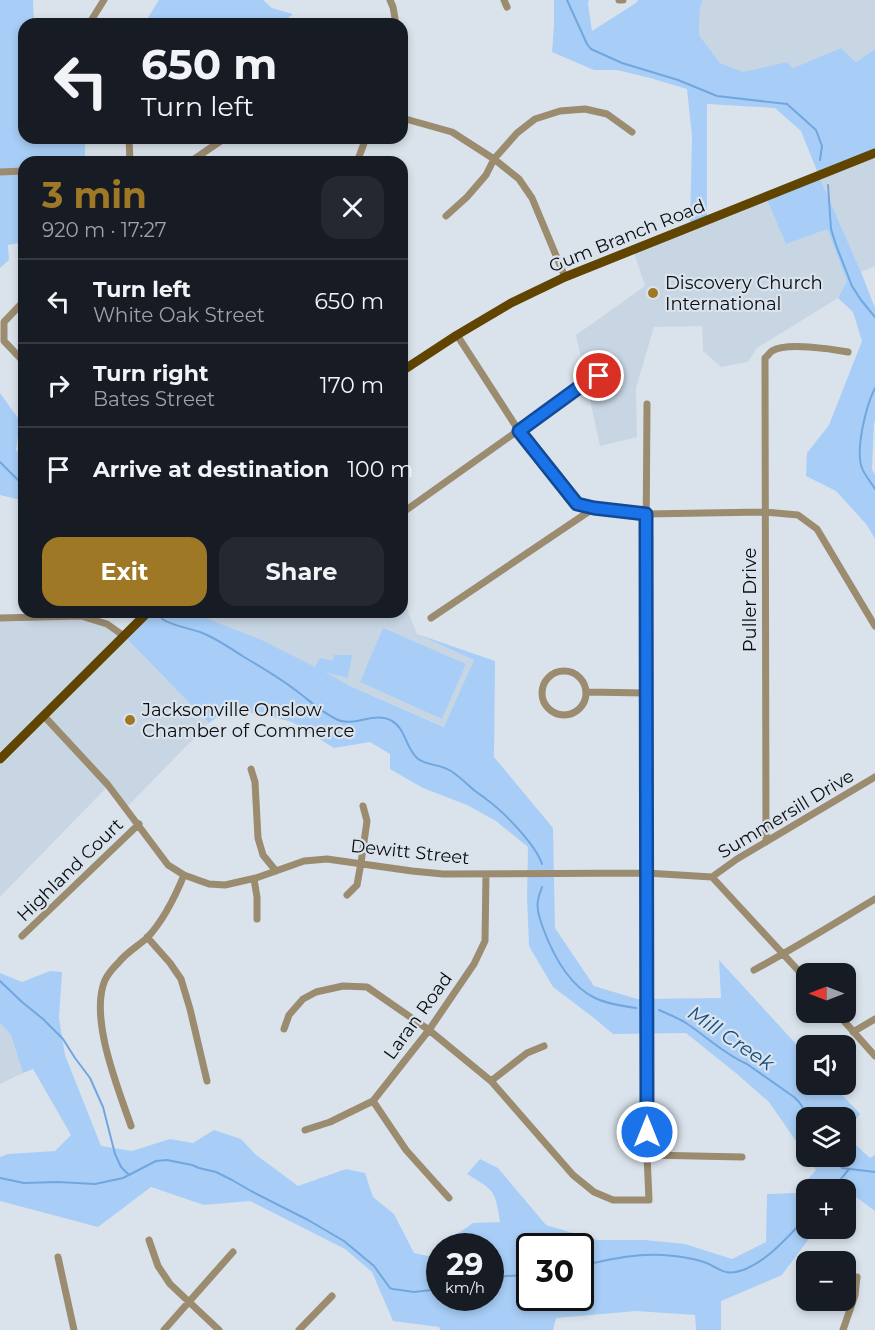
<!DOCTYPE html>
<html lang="en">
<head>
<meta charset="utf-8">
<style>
  body { margin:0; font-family:Montserrat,sans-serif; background:#242831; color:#f1f3f6; height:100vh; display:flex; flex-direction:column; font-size:22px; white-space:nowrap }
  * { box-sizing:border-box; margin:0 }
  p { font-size:20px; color:#9ea1a6 }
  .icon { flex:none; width:33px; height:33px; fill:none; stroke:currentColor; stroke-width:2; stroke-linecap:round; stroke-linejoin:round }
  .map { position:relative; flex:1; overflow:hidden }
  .side { position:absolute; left:18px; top:156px; width:390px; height:462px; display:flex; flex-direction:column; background:#171b24; border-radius:18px; box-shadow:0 3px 9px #0003 }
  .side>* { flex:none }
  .hud { position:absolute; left:18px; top:18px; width:390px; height:126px; border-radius:18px; box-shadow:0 3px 9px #0003; background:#171b24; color:#f1f3f6; overflow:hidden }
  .needle { width:39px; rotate:270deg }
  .fabs { position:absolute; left:796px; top:963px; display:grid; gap:12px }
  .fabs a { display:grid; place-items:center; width:60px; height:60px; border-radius:12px; background:#171b24; box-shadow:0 3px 9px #0003; font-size:30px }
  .speed { position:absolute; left:426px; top:1233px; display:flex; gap:12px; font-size:30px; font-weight:700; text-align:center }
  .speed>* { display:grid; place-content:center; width:78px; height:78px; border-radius:50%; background:#171b24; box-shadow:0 3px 9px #0003; line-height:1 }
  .speed small { font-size:15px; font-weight:400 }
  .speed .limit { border:3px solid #111; border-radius:9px; background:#fff; color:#111 }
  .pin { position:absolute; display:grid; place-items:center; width:51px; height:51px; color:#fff; margin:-26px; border:3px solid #fff; border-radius:50%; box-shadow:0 2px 6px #0007 }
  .me { position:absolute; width:66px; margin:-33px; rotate:0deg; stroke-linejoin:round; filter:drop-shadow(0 0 4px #0008) }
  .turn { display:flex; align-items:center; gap:21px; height:126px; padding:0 24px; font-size:27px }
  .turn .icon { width:78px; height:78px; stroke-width:2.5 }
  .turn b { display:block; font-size:42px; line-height:51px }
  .round { display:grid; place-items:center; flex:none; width:63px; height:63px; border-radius:18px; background:#242831 }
  .headline { display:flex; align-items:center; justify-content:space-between; height:102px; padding:0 24px }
  h1 { font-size:36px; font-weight:700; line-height:45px; color:#9f7826 }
  .button { display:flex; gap:12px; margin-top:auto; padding:12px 24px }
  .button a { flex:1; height:69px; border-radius:18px; background:#9f7826; color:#fff; font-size:24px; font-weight:700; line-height:69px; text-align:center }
  .button a+a { background:#242831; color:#f1f3f6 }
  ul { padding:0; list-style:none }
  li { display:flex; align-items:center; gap:18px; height:84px; padding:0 24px; border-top:2px solid #363941 }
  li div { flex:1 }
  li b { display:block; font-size:22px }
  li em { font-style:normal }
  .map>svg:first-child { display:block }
  .built { fill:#c8d6e4 }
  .green { fill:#a8cef7; fill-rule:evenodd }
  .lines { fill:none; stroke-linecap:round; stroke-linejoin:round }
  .stream { stroke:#71a6de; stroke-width:2 }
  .minor { stroke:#9b8b6f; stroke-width:7 }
  .major { stroke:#604400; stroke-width:9 }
  .route-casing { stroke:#114b97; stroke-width:15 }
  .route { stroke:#1a73e8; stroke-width:10 }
  .poi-dot { fill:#9f7826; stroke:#dae3ec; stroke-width:2 }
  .labels { text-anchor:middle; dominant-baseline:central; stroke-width:4.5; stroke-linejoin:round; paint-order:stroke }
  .street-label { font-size:18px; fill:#090c0f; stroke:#dae3ec }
  .poi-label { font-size:18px; fill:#090c0f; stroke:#dae3ec; text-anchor:start }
  .water-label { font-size:20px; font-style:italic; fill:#144e81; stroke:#dae3ec }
</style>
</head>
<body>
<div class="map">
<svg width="875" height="1330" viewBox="0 0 875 1330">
  <rect width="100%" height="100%" fill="#dae3ec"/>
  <!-- built -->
  <path class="built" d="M703,0h172v49l-19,13 -15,-14 -48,20 -6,-6 -44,11 -23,-10 -21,-28 1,-27z
    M875,153v113l-14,6 -42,-96z
    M766,197l61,32 20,52 -9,17 -81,50 -9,14 -27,5 -18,-16 -1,-25 -48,1 -18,61 1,49 -37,9 -24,-111 69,-49 -12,-36z
    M402,596l15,38 57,26 -29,67 -95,-41 -90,-47 -47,-18 -15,-9h204z
    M86,616l38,20 85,87 -83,85 -18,-22 -108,111v-279z
    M0,1023l11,12 12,38 -23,11z"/>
  <!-- green -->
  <path class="green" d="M0,0h33l1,24h-10v114h61v24h-61v80l-16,3 1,15 -9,8z
    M159,0h104l9,8 21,6 -12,10h-137z
    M554,0h35l-1,4 4,27 44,-28 2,-3h65l-3,8 -1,27 21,28 23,9 44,-10 6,6 48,-20 15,14 19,-13v104l-56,23 42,96 14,36v112l-1,3 -2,46 3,6v64l-8,-14 -31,-34 -30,-15 1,-23 22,-28 33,-84 -9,-29 -15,-14 9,-17 -20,-52 -41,15 -20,-47 53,-21 -18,-45 -26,-23 -68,-4v116l-17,7 2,-91 -5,-47 -37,-11 -33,-8h-23l-42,-18 2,-26z
    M0,393l20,28 -4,29 8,10v49l-3,-9 -21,-5z
    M148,612h50l15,9 47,18 55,28 5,-9 13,3 1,-6h18l-4,23 -23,-6 25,14 94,41 30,-67 -57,-26 78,27 -1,96 59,71 2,100 39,58 43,13 84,-1 -2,-38 88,96v28l26,1 27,29 -14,19v-15h-39v38h39v-20l24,22 5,-3v56l-23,-17 -6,5v-9h-39v38l9,1 -34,46 -61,26v29h-25l-1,-15 -59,-4 -80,7 -3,12h-113l-1,-3 -46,-6 -21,-49 -27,-23 -95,-48 -46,4 -53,-18 -53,40 -98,-26v-44l8,-3 47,-3 16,-16 -38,-66 -10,4 -12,-38 -11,-12v-50l22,9 28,-11 12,1 -3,46 6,37 36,91 31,5 38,-12 23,4 21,-13 27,9 14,15 43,32 48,-17 19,4 8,24 21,17 20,39 23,5 2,-3 1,43h50v-52h-44l7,-9 20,-14 27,-1c-5,-32 -5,-31 -33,-48l13,-15 18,9 48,57 51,15h48l40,4 47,15 34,-17 1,-48 29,-1 20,-23 -47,-68 -32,-28 -51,-41 -73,1 -19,-16 -41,-31 -24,-41 -2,-49 1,-50 -32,-26 -29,-16 -44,-17 -33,-19v-15l-20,-12 -36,6 -42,-26 -34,-9 -33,-2 -16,12 -85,-87zM530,1246h50v52h-50z
    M383,628l83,36 -24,55 -82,-37z"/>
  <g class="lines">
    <!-- stream -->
    <path class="stream" d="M567,0l20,44 4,5 31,14 56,17 39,16 70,8 29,26 6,16 -2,14
      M828,185l3,44 5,16 16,41 9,14 14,17
      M875,388c-9,18 -20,62 -13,80 3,8 9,14 13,21
      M0,462l24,24
      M162,619c11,7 26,9 38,13 16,6 30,16 44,25 17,10 34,20 50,32 14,10 28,24 44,31 17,7 37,-9 54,1 13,7 14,27 25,37 9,8 24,6 34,13 9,6 16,13 24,20 4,3 8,5 11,8 17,12 50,46 56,65
      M542,887c-1,4 -4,9 -4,14 -2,8 2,19 5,27 10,27 25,57 52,70 12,6 28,8 41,10
      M0,981l22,21 21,17 20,20 12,19 15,20 13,29 12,47 6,13 8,8
      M659,1010c9,4 19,8 27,13 20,13 38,31 61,41l47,33 5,5 11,16
      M833,1156l9,12 33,4
      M0,1178l24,5 34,-1 37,2 28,-6 33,-17 11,-1 25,5 7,3 17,4 16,8 19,11 57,29 36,21 30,25 16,22 3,1 21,3 26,-3
      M832,1190l17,-21
      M580,1266c27,-6 55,-13 83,-11 14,1 28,3 41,7 17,6 19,15 39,8 26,-10 45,-34 64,-53
      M490,1279l16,-3 24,-1"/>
    <!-- minor -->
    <path class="minor" d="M390,0l3,7 3,17
      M504,0l3,7
      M619,0h4
      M92,24v-5l12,-19
      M402,118l50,14 42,27 25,20 13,19 33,79
      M129,138l1,24
      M190,162l35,-24
      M357,162l9,-24
      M0,172l24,-1
      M446,216l21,-19 19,-22 8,-16 23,-26 18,-14 25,-8 25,-2 22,5 25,18
      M24,301l-20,21v19l20,21
      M457,335l62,96 58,73 17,4 52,6 119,-2 33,3 19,14 58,97
      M402,513l176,-125 21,-12
      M0,618l81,-2 26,8 17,12
      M431,618l163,-110
      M542 693a22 22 0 1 1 44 0a22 22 0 1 1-44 0Z
      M587,692l58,1
      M44,716l64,69 60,80 16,10 25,9 16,1 31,-7 48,-17 23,-2 85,12 31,3 203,-1 66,4 95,103
      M251,769l4,13 3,56 5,17 13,16
      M766,842l-1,-484c3,-2 4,-5 7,-7 14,-9 60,-2 76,1
      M712,877l25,-18 138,-82
      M254,879l3,18v22
      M347,895l10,-10 4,-22 6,-42 -4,-15
      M22,936l117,-112
      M147,937l23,26 11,16 9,30 17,72
      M754,970c41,-22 81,-47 121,-71
      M836,1012l39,44
      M284,1029l5,-14 14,-16 13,-7 27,-6 24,1 62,43 62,51 82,94 21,17 19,8h36l-2,-45 -2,-462 2,-289
      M853,1032l22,-13
      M491,1081l36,-28 17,-7
      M373,1101l33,49 43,48
      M131,1126c-13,-38 -42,-108 -26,-146 3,-6 9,-13 14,-18 8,-10 19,-16 28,-24 16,-17 28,-41 37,-63
      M305,1130l25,-8 43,-21 56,-71 45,-66 11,-23 1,-67
      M647,1155l95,2
      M149,1240l9,26 12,18 49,46
      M58,1257l16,73
      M164,1330l69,-78
      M299,1330l33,-34
      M843,1330l12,-35 2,-18"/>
    <!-- major -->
    <path class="major" d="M402,371l55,-36 54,-32 54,-26 310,-124
      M0,759l148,-147"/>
  </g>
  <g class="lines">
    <!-- route casing -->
    <g class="route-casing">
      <path id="route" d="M599,376l-21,12 -59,43 58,73 17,4 52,6 1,618"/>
    </g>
    <!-- route -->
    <use href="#route" class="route"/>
  </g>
  <!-- markers -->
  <g class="poi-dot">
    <circle cx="653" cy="293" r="6"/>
    <circle cx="130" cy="720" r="6"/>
  </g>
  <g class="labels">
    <!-- street labels -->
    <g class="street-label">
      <text transform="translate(627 236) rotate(-22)">Gum Branch Road</text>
      <text transform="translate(750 600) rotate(-90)">Puller Drive</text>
      <text transform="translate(786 814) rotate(-31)">Summersill Drive</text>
      <text transform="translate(410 852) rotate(6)">Dewitt Street</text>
      <text transform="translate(70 870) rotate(-44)">Highland Court</text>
      <text transform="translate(418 1016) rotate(-54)">Laran Road</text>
    </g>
    <!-- poi labels -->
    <g class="poi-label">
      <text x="665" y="283">Discovery Church<tspan x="665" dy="21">International</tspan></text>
      <text x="142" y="710">Jacksonville Onslow<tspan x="142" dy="21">Chamber of Commerce</tspan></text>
    </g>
    <!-- water labels -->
    <g class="water-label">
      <text transform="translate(731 1038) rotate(34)">Mill Creek</text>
    </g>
  </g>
</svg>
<div class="fabs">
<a><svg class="needle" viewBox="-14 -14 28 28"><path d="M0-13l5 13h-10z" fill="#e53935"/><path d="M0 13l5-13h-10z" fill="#9ea1a6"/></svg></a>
<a><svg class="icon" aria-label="sound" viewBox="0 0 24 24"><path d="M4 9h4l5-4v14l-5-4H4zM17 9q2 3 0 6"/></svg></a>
<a><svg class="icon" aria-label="layers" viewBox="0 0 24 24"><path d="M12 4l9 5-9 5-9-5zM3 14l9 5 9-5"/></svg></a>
<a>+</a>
<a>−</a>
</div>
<div class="speed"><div>29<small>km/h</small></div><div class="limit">30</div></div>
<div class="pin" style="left:599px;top:376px;background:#d93025"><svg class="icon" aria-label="arrive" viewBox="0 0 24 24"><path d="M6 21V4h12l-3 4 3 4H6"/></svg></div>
<svg class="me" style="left:647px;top:1132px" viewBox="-20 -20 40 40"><circle r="17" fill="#1a73e8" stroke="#fff" stroke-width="3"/><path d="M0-11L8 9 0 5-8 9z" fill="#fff"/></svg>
<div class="hud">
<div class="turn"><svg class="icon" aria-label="left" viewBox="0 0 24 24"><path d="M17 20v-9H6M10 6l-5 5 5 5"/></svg><div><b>650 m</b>Turn left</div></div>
</div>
<section class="side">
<div class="headline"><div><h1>3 min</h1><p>920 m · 17:27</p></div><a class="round"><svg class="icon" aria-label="close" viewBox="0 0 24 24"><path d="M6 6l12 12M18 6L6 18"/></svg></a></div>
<ul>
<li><svg class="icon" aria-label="left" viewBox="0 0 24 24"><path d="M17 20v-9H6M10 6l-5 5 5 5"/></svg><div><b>Turn left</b><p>White Oak Street</p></div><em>650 m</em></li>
<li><svg class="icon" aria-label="right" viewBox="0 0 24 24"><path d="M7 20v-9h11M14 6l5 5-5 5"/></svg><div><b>Turn right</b><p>Bates Street</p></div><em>170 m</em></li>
<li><svg class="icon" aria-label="arrive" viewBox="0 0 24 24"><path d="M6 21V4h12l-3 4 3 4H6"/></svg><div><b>Arrive at destination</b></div><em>100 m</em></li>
</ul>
<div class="button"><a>Exit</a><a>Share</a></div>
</section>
</div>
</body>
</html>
